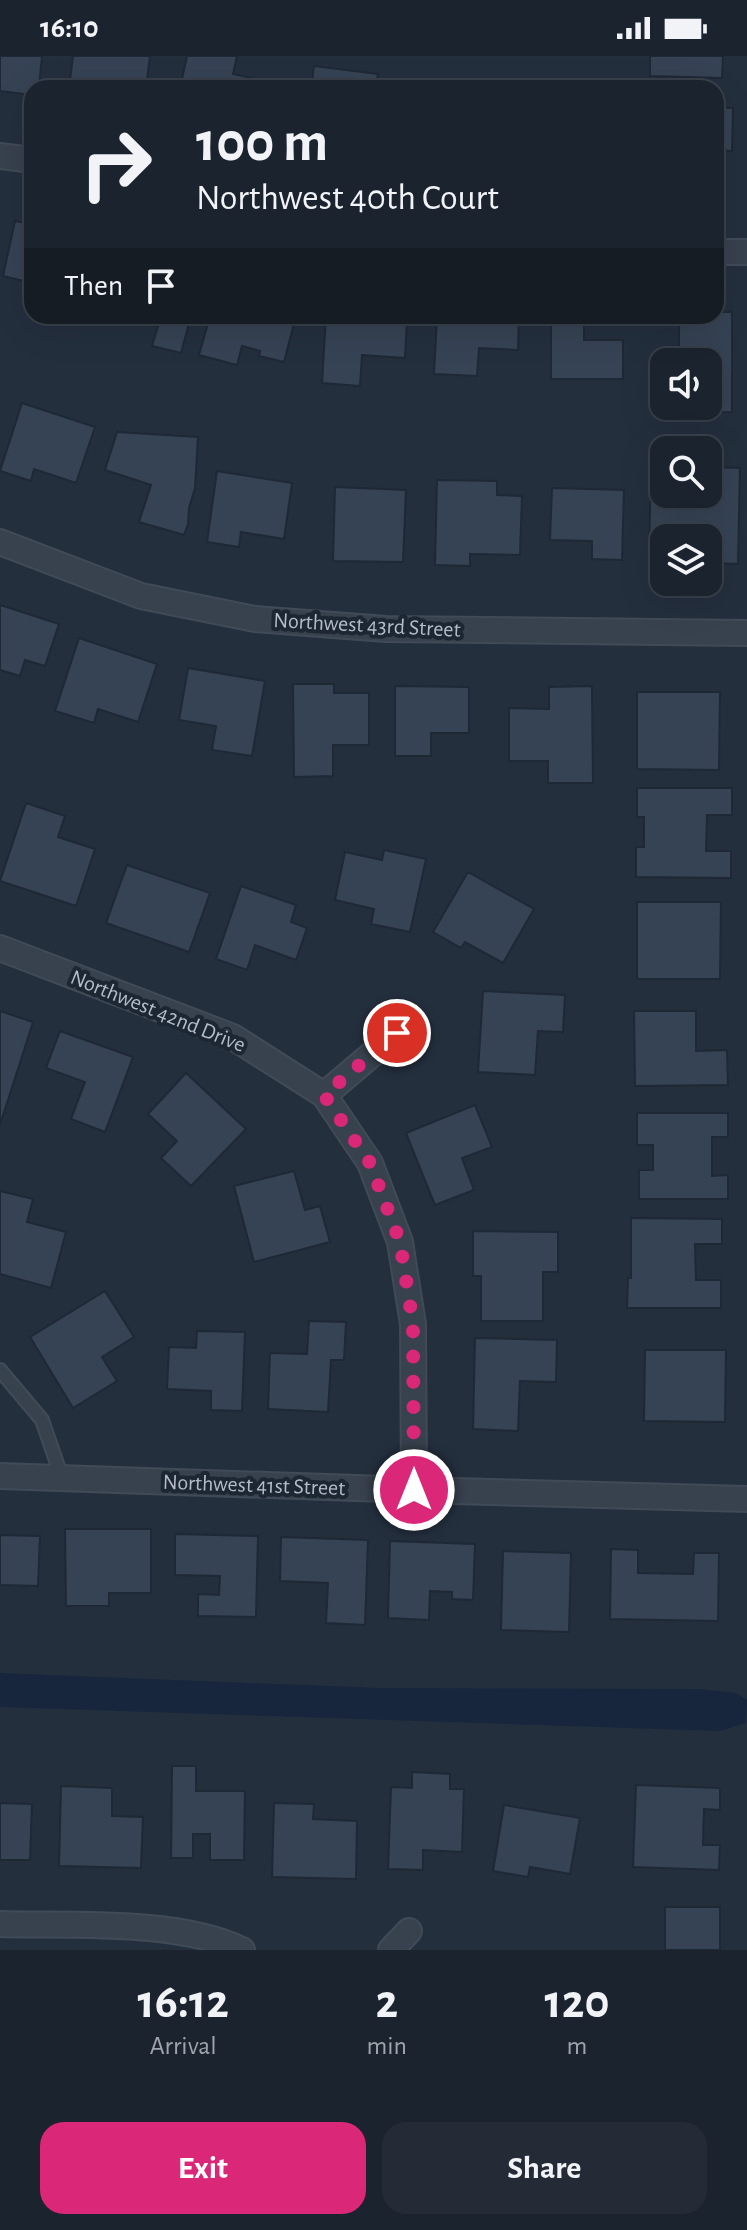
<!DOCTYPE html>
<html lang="en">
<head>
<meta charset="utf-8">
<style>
  body { margin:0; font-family:"Alegreya Sans",sans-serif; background:#242b36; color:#f1f3f6; height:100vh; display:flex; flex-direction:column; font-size:30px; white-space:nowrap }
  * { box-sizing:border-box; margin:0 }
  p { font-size:26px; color:#a0a4aa }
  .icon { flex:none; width:44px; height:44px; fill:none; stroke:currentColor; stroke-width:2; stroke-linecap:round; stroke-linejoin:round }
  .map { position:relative; height:1894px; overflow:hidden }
  .sheet { display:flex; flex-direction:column; background:#1b232e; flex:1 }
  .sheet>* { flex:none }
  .hud { position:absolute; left:24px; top:24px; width:700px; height:244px; border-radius:24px; box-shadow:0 8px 32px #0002,0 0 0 2px #39404a; background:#1b232e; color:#f1f3f6; overflow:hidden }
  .tools { position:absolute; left:650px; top:292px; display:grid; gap:16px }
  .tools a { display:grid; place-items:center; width:72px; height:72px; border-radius:16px; background:#1b232e; box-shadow:0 8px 32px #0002,0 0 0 2px #39404a; font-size:40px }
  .pin { position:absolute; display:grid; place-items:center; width:68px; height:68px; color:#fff; margin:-34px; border:4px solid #fff; border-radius:50%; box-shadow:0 2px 8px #0007 }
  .me { position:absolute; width:88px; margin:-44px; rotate:0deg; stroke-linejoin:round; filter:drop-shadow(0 0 6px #0008) }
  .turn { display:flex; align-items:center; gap:28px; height:168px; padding:0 40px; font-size:36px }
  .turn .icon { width:104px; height:104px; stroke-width:2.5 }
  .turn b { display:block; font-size:56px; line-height:68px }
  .then { display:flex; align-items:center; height:76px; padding:0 40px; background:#0003; gap:16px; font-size:30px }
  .eta { display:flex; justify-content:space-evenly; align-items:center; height:136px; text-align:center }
  .eta b { font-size:48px; font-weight:700; line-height:56px }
  .action { display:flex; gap:16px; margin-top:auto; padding:16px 40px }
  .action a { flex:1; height:92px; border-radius:24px; background:#db2777; color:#fff; font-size:32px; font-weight:700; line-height:92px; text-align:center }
  .action a+a { background:#242b36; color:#f1f3f6 }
  .status { display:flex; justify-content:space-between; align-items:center; height:56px; padding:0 40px; background:#1b232e; direction:ltr }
  .status svg { height:22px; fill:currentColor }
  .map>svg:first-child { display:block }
  .water { fill:#17263c }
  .building { fill:#364354; stroke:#1f2835; stroke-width:2 }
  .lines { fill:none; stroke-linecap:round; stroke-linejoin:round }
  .service-casing { stroke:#414a57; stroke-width:16 }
  .minor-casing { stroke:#414a57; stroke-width:28 }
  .service { stroke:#38414e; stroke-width:12 }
  .minor { stroke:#38414e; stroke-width:24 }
  .route { stroke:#db2777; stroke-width:14; stroke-dasharray:0 25.2 }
  .labels { text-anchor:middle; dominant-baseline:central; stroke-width:8; stroke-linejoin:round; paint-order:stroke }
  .street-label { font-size:22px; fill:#b4bcc9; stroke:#1d2633 }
</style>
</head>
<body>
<div class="status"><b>16:10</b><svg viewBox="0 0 49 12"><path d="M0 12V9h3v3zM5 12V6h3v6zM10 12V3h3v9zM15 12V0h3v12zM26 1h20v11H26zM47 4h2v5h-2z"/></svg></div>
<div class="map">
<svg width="747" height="1894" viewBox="0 0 747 1894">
  <rect width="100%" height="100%" fill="#242f3e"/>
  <!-- water -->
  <path class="water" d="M0,1617l378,15 321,1 37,4 11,7 -1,23 -26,8 -720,-24z"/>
  <!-- building -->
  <path class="building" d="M0,0h42l-3,32h-7v7l-32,-4z
    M73,0h77l-4,32h-77z
    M187,0h50l-4,18 37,8 -1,6h-89z
    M650,0h73l-1,22 -72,-2z
    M314,10l64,8 -2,14h-65z
    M716,52h17l-1,43 -16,-1z
    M15,165l17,3v59l-29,-7z
    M716,256h16v100l-53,1v-7h29v-44h-29v-46h37z
    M117,260h74l-10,37 -29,-7 6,-20z
    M210,260h86l-12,46 -25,-6 1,-5 -18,-5 -5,19 -38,-10z
    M326,260l81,3 -2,39 -43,-3 -2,31 -38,-3z
    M437,260h82l-1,34 -39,-2 -2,28 -43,-2z
    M551,260h33v24h39v39h-72z
    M22,347l73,24 -19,56 -42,-14 -3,12 -31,-10z
    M117,376l81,5 -3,51 -6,20 -1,16 -4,11 -45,-13 12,-37 -46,-15z
    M651,410h13v28h44v-27l32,1 -2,96 -30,-1v-25h-44v17h-15z
    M217,415l75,12 -8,56 -43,-7 -2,15 -32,-5z
    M437,424l60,1v14l25,1 -2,59 -50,-1v12l-35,-1z
    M335,431l71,3 -3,72 -70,-1z
    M552,432l72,2 -2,70 -30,-1v-18l-42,-1z
    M0,549l59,19 -14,42 -20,-6 -5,16 -20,-6z
    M79,582l78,26 -19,58 -40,-13 -4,14 -39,-12z
    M188,612l77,13 -13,75 -40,-6 4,-24 -37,-6z
    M293,628h41v9h35v52h-36v31l-39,1z
    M395,630l74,1v46h-38v23h-36z
    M592,630l1,97h-45v-22h-39v-53l40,1v-22z
    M637,636h83l-1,78 -82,-1z
    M637,732h95v27h-25l-1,36h25v27l-95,-1v-30h8v-30h-7z
    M26,747l39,13 -7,21 37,12 -19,57 -76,-25z
    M384,794l42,9 -16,73 -39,-8 3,-15 -39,-9 10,-48 37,8z
    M127,809l83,28 -21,59 -83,-29z
    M468,816l66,37 -31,54 -38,-21 -4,6 -28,-16z
    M241,830l55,19 -5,17 16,6 -11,32 -41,-15 -8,25 -31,-11z
    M637,846h84l-1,77h-83z
    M483,935l82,4 -2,37 -25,-1 -3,44 -57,-3z
    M0,955l33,11 -33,103z
    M634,955h62v40l31,-1 1,35 -93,1z
    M60,975l73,26 -28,75 -34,-13 14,-37 -39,-14z
    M186,1017l60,56 -55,57 -30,-28 16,-17 -29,-27z
    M475,1049l17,42 -30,11 12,32 -39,15 -29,-72z
    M637,1057h91v24h-16v39l16,-1v24h-89v-29h14v-25h-16z
    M294,1115l11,39 15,-4 10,36 -76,20 -20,-76z
    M0,1135l33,8 -6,23 39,10 -15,56 -51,-14z
    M631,1162l91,1v25h-27l1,36h25v28h-94l1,-30h3z
    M473,1175l85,1v40h-15v49h-62v-45h-8z
    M105,1235l29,46 -32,20 15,24 -44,27 -43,-71z
    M309,1265l37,1 -2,38h-13l-3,52 -60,-3 2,-56 37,1z
    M197,1275l48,1 -3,79 -31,-1v-19l-44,-2 2,-42 27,1z
    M475,1282l82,2 -1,42 -36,-1 -2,50 -45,-2z
    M645,1294h81l-1,72 -81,-1z
    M65,1473h86v64h-42v13h-43z
    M175,1478l83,2 -2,81 -58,-1v-22l21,1 1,-19 -45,-1z
    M0,1479l40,1 -2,50 -38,-1z
    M281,1481l87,3 -3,85 -39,-2 2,-40 -48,-2z
    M390,1485l85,3 -2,56 -21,-1v-7l-22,-1 -1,29 -41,-2z
    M611,1493l27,1v23l55,1 1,-21h25l-1,68 -108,-2z
    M503,1495l68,2 -2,79 -68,-2z
    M172,1710h24v25h49l-1,69h-34v-26h-17v24h-22z
    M412,1716l38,2v15h14l-2,63 -39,-2v20l-35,-1 3,-82 21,1z
    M636,1729l84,3v22l-16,-1 -1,36h17l-1,25 -86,-3z
    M61,1730l51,2v28l31,1 -2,51 -82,-2z
    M0,1747l32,1 -2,56h-30z
    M274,1747l40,1 -1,15 44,2 -1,58 -84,-2z
    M504,1749l76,13 -10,56 -40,-7 -2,10 -35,-6z
    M665,1851h55v43h-55z"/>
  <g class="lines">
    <!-- service casing -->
    <g class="service-casing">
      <path id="service" d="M0,1314l42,50 20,58"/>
    </g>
    <!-- minor casing -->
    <g class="minor-casing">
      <path id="minor" d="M0,100l32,4
        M716,196h31
        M0,486l141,54 114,23 131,10 361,4
        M0,892l233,89 91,58 46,68 30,79 13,82 1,166
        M324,1039l73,-62
        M0,1420l414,14 333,9
        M0,1868c72,2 178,-5 242,26
        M391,1894l18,-19"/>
    </g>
    <!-- service -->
    <use href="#service" class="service"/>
    <!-- minor -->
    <use href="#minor" class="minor"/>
  </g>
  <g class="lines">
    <!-- route -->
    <path class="route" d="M397,977l-73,62 46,68 30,79 13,82 1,166"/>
  </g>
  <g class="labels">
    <!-- street labels -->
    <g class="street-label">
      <text transform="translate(367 569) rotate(3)">Northwest 43rd Street</text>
      <text transform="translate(158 955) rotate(22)">Northwest 42nd Drive</text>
      <text transform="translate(254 1429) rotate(2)">Northwest 41st Street</text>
    </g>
  </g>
</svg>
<div class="tools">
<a><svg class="icon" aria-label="sound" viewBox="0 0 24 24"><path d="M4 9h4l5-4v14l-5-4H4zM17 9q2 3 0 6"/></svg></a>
<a><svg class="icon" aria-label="search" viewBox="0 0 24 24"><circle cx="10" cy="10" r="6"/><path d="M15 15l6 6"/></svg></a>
<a><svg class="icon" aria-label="layers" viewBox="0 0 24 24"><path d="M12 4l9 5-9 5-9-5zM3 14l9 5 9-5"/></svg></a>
</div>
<div class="pin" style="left:397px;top:977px;background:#d93025"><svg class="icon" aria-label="arrive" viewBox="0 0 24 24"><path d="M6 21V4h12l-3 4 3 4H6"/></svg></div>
<svg class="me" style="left:414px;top:1434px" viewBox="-20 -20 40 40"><circle r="17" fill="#db2777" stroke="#fff" stroke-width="3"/><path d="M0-11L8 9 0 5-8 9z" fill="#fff"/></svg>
<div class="hud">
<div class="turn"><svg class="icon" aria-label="right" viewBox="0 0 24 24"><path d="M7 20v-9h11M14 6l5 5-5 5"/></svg><div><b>100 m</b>Northwest 40th Court</div></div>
<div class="then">Then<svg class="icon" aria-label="arrive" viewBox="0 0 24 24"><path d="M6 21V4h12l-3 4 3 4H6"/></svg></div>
</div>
</div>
<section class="sheet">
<div class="eta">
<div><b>16:12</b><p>Arrival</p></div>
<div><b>2</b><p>min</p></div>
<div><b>120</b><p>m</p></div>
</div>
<div class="action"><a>Exit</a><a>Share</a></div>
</section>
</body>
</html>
